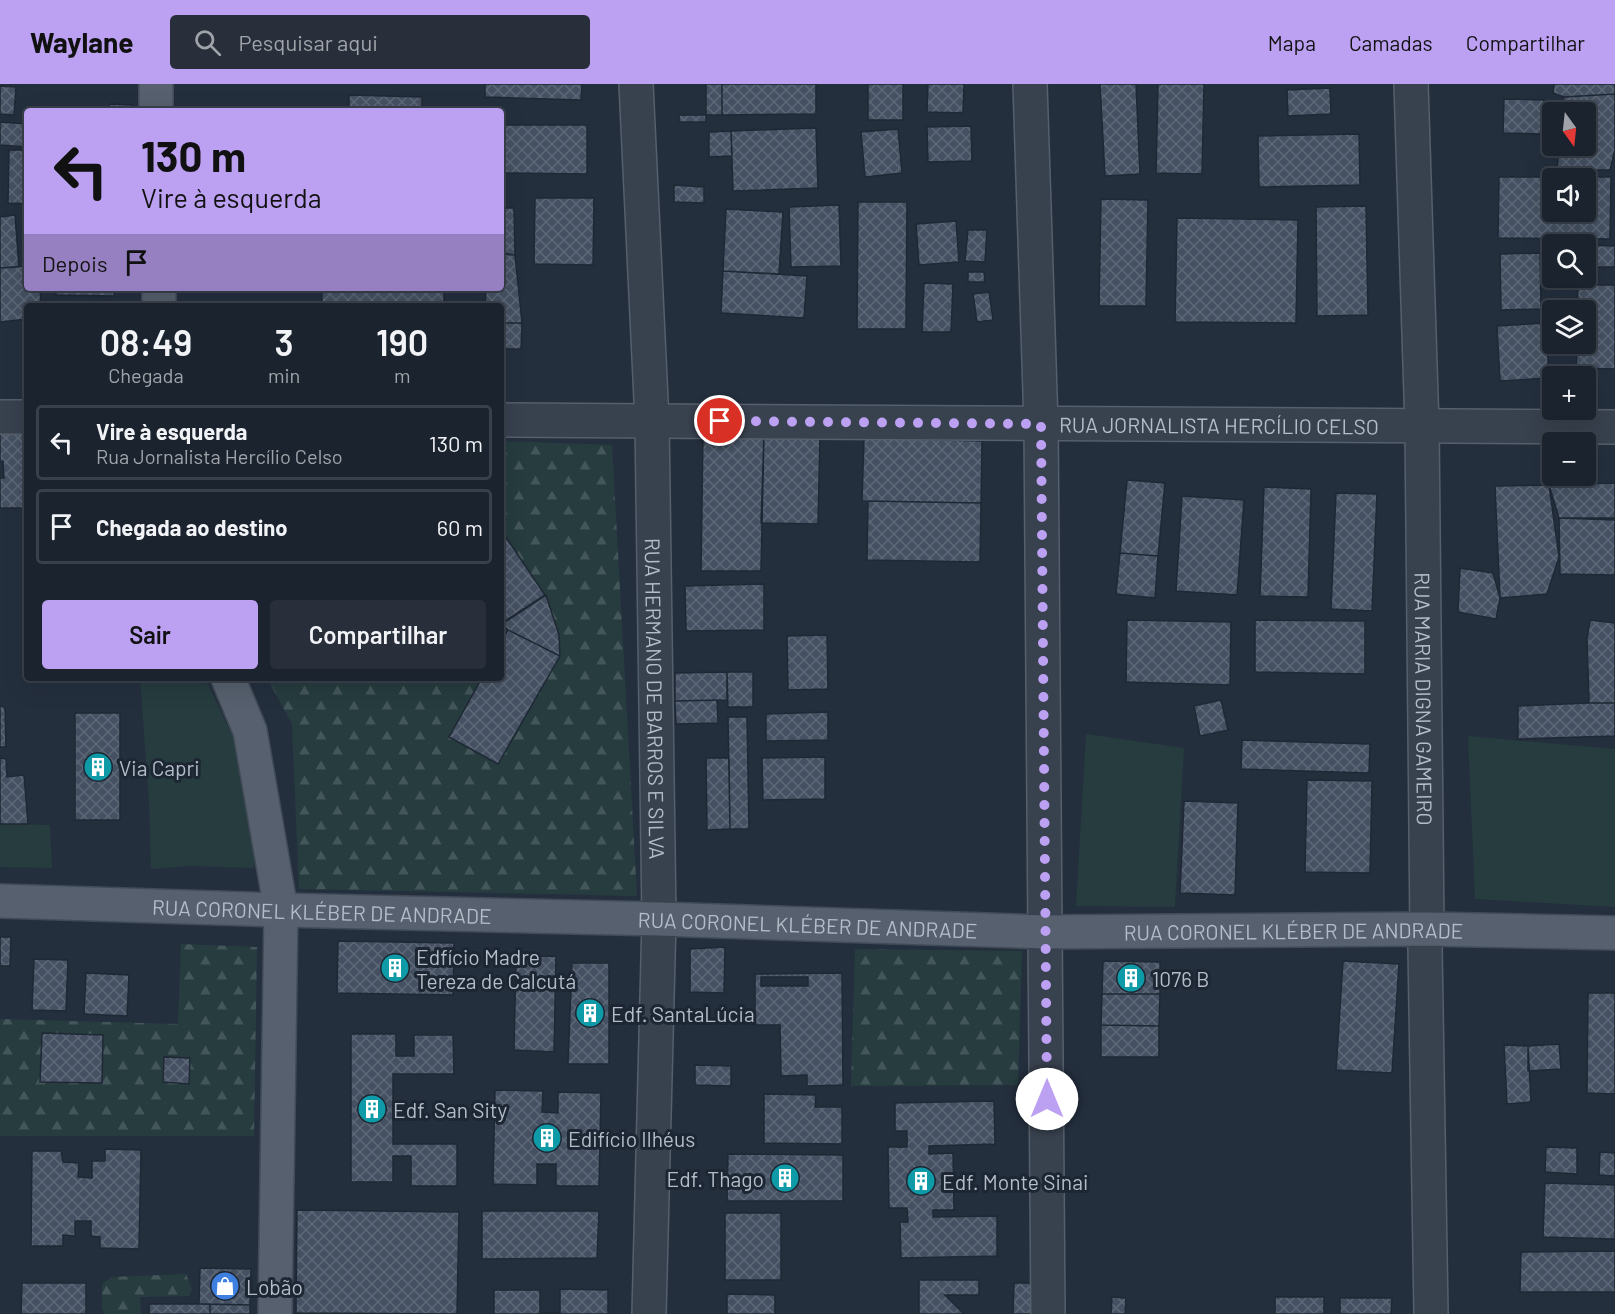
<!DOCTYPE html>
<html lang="pt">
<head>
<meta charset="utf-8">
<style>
  body { margin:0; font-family:Barlow,sans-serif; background:#282f3a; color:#f1f3f6; height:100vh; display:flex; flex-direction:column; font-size:22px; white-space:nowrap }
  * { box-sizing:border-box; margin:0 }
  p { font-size:20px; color:#a0a4aa }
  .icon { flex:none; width:33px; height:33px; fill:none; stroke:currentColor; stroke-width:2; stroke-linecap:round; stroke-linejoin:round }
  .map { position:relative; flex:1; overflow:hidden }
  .panel { position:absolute; left:24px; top:219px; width:480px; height:378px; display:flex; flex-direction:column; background:#1b232e; border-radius:6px; box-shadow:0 6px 24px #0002,0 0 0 2px #39404a }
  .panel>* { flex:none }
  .hud { position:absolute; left:24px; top:24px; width:480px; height:183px; border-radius:6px; box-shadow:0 6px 24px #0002,0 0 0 2px #39404a; background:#bca0f2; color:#111; overflow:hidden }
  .needle { width:39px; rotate:165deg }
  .controls { position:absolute; left:1542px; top:18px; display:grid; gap:12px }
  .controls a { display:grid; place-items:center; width:54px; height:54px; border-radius:6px; background:#1b232e; box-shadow:0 6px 24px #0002,0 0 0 2px #39404a; font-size:30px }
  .pin { position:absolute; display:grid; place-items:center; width:51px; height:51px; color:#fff; margin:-26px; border:3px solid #fff; border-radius:50%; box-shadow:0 2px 6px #0007 }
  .me { position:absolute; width:66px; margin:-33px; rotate:0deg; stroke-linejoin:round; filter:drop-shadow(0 0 4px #0008) }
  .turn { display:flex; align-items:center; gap:21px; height:126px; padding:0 18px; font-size:27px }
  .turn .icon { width:78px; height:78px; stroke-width:2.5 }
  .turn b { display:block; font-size:42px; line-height:51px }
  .then { display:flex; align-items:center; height:57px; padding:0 18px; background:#0003; gap:12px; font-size:22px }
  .eta { display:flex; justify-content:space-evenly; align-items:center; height:102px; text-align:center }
  .eta b { font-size:36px; font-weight:600; line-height:42px }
  .action { display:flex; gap:12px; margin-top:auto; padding:12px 18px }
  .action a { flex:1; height:69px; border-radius:6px; background:#bca0f2; color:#111; font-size:24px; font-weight:600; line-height:69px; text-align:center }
  .action a+a { background:#282f3a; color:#f1f3f6 }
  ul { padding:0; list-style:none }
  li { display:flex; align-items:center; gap:18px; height:75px; margin:0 12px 9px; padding:0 6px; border:3px solid #39404a; border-radius:6px }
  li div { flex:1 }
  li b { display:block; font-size:22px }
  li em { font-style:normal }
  header { display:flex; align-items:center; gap:36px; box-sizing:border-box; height:84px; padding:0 30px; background:#bca0f2; color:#111 }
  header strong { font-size:28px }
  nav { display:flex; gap:33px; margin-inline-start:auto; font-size:21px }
  .search { width:420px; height:54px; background:#282f3a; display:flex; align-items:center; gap:15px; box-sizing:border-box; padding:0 21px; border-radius:6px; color:#a0a4aa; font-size:22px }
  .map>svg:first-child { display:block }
  .grass { fill:#263c3f }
  .forest { fill:url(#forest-firs) }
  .building { fill:url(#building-cross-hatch); stroke:#1f2835; stroke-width:1.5; fill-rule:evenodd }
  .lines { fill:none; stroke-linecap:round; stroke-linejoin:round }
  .minor-casing { stroke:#565f6c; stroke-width:36 }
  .major-casing { stroke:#414a57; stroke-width:36 }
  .minor { stroke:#38414e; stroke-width:33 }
  .major { stroke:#56606e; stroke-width:33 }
  .route { stroke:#bca0f2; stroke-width:10; stroke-dasharray:0 18 }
  .labels { text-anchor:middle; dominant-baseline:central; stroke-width:6; stroke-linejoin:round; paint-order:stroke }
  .street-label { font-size:21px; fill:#b4bcc9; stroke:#1d2633 }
  .poi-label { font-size:21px; fill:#b4bcc9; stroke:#1d2633; text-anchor:start }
</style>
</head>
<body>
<header>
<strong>Waylane</strong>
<div class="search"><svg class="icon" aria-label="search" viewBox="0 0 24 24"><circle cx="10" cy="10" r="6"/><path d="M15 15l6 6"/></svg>Pesquisar aqui</div>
<nav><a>Mapa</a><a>Camadas</a><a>Compartilhar</a></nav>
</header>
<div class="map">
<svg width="1615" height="1230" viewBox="0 0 1615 1230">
  <defs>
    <pattern id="forest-firs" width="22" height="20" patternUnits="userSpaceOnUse" patternTransform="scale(1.5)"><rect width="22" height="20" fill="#263c3f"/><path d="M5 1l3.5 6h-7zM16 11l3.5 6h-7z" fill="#435659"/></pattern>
    <pattern id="building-cross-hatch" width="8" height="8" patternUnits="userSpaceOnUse" patternTransform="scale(1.5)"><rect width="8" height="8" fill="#455162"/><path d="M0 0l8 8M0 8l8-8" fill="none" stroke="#5d6877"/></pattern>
  </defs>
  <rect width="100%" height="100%" fill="#242f3e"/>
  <!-- grass -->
  <path class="grass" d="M140,594h65l53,112 -4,78 -65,-2 -38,3 -2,-67z
    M1086,650l98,14 -9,159 -99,-1z
    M1468,652l147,13v158l-140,-8z
    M0,740l50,1 2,43 -52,-1z"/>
  <!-- forest -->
  <path class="forest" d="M501,357l111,4 25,451 -338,-7 -7,-165 -25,-46h234z
    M181,860l76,3 -3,189h-254v-117l178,5z
    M855,865l167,2 -4,134 -167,1z
    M186,1190l6,15 -3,7 -49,1 1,17h-36l-3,-5v-25l10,-7z"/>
  <!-- building -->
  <path class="building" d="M485,0h97l-1,16 -96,-3z
    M706,0h16v31h-16z
    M722,0h94v30l-94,1z
    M868,0h35v36h-35z
    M928,0h36l-1,29 -36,-1z
    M1100,0h36l4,90 -35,2z
    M1158,0h46l-2,90 -46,-1z
    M1554,0h61v10l-51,3 -11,-4z
    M0,2l16,1 -2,28 -14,-1z
    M1330,4l1,26 -43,2 -1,-26z
    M1615,10v56l-5,20h-53l2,-24h27v-34h-24l2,-15z
    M349,11l73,2v14h-73z
    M1504,15l40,1 -1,34 -40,-1z
    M110,20l22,1v6h-23z
    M679,31h27v7h-27z
    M0,38l27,2v23l-27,-2z
    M501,41h86v49l-86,-1z
    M971,42l1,35 -44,1 -1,-35z
    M816,44l2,60 -85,3 -2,-60z
    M898,45l4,44 -37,4 -4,-45z
    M731,47l1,25 -23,1v-25z
    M1359,50l1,51 -101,2 -1,-51z
    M9,66h18v54l-19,-1z
    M1499,93h112l-1,62 -112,-1zM1552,94h34v34h-34z
    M674,101l30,2v16l-30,-1z
    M535,114h59l-1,67 -59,-1z
    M1101,115l47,1 -2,106h-47z
    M858,118h49l-1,127h-49z
    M839,121l2,61 -50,1 -2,-60z
    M1366,122l2,109 -51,1 -1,-109z
    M501,124h13l1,47 -14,-2z
    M726,125l57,3 -4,62 -56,-3z
    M15,131l4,52 -19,1v-51z
    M1177,134l121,2 -2,103 -121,-1z
    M956,137l3,41 -40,3 -3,-41z
    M968,146h19l-2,32 -20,-1z
    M1586,161l29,1v21h-29z
    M1540,169l1,56 -40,1 -1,-56z
    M501,170l14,1 7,68h-21v-17h-16l1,-18h15z
    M27,182v22h13l1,18h-14v13l-27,3v-54z
    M723,187l84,5 -3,42 -83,-5z
    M968,188h16l1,10h-17z
    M924,199l29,1 -2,48h-29z
    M1578,201h37v84l-39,-1 1,-24h9v-34h-9z
    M56,204h58v8l-58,-1z
    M322,204h122v18h-122z
    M989,208l4,28 -16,2 -4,-28z
    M501,239h21l-1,26h-20z
    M1546,239l3,55 -49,3 -3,-55z
    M4,347l23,2v75h-27v-30h4l-1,-17 -3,1v-27z
    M703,349l61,1 -3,137h-60z
    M764,350l56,1 -2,89 -57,-1z
    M864,354l118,3 -1,62 -119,-2z
    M1127,396l38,3 -7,73 -38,-3z
    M1615,399v35h-56l-10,-33z
    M1549,401l10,72 -12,37 -47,4 -5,-112z
    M1264,403l47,2 -3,108 -48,-1z
    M1336,409l41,1 -5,117 -41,-2z
    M1182,412l62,4 -7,95 -61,-4z
    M868,417l113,2 -1,59 -113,-2z
    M1559,434l56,2v55l-55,-1z
    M501,446l44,65 -43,28 -1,-1z
    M1120,469l38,3 -3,42 -39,-4z
    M1460,484l33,5 7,25 -4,21 -38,-7z
    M764,500v46l-78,1 -1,-45z
    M546,511l13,40 1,21 -52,-26 -6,-6z
    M1127,536l104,2 -1,63 -104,-3z
    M1255,536l110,1v53l-110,-2z
    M1590,536l25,3v80h-26l-2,-64z
    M508,546l52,26 -62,108 -49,-27 33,-59h19v-35z
    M827,551l1,54 -40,1 -1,-54z
    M727,588v28l-52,1v-28z
    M727,588h26v35h-25z
    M717,616l1,23 -42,1 -1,-23z
    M1221,616l7,30 -28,6 -6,-30z
    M1589,619h26v33l-97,3v-33z
    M0,622l5,1 1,40h-6z
    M828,628v28l-62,1v-27z
    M75,629h45v107h-45z
    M728,633h19l2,112h-19z
    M1242,656l128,4 -1,29 -128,-4z
    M825,673v42l-62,1 -1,-42z
    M0,674l6,1 1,18 17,-2 4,49h-28z
    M706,674h23l1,71 -23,1z
    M1307,696l65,1 -2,92 -65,-1z
    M1184,717l54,2 -3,92 -55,-2z
    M0,853h11l-1,29h-10z
    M338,857l116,2 -1,52 -116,-2z
    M725,863l-1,46 -34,-1v-43z
    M556,872l-2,96 -40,-2 2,-93z
    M34,875l34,1 -2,51 -34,-1z
    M1103,877l57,1v32h-58z
    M1343,877l56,3 -7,109 -56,-3z
    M572,879h37v101h-41z
    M86,889l43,2 -2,41 -43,-2z
    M842,889l1,112 -36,1v-11l-26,1 -1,-51h-25v-51z
    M761,893h47v9h-47z
    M1588,909h27v101l-28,-1z
    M1102,910h58l-1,32 -58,-1z
    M1101,941l58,1v31h-58z
    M42,949l61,2 -1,48 -62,-1z
    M351,950h45v22h18v-21h39l1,39h-61v70h64v42h-46v-30h-18v26h-42z
    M1559,960l2,25 -33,2v-25z
    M1504,961l24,1 3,56 -24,2z
    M164,973l26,1 -1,26 -26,-2z
    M695,981l36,1v20l-36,-1z
    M495,1006l48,1 -1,21 16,1v-21l43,1 -2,93h-43v-22h-19v21l-44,-1z
    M764,1010l52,1 -1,12h27v37l-78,-1z
    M994,1017l1,43 -66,2v8l24,-1 1,57h-21v7l64,-1v40l-96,2 -1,-36h8l-1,-14h-18l-1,-61h19v-16h-12v-28z
    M1546,1063l31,1v26l-32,-2z
    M105,1065l36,1 -2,99 -39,-1v-11l-9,-1v-15h-16v15l-12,-1v11h-32l1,-95h29l2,11 16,1 -1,14 14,1v-17h13z
    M1600,1068l15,1v23l-16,-1z
    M728,1070l115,1v46h-116z
    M1545,1099l70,2v54l-72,-2z
    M297,1126l162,2 -2,102 -161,-1z
    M482,1127h117l-2,47 -115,1z
    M725,1129h56v67h-56z
    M1615,1167v41h-95l1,-40z
    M200,1184l51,1 -1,36 -51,-1z
    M919,1196h60v15h-34l19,19h-45z
    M22,1199h64v31h-65z
    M1014,1199h28v31h-29z
    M560,1205l48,1v24h-114v-24h46v23h20z
    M727,1210l48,1v19h-48z
    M1112,1213l14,1 -1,16h-14z
    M1275,1213h49v17h-49z
    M1340,1214h52l-1,16h-51z
    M149,1220h61v10h-61z
    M210,1220l40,1v9h-40z"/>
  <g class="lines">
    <!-- minor casing -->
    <g class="minor-casing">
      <g id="minor">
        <path id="s1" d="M636,0l16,337 7,498 -10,395"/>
        <path d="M1030,0l11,340 7,890"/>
        <path id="s2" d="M1411,0l11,343 5,502 -2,19 6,366"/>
        <path d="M0,333h27"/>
        <path id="s3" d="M501,336l1114,7"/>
      </g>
    </g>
    <!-- major casing -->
    <g class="major-casing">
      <g id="major">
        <path d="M156,0v27"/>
        <path d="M159,204v18"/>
        <path d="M228,594l22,53 31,179 -6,404"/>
        <path id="s4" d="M0,817l281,9 378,9 387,13 381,-3 188,4"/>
      </g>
    </g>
    <!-- minor -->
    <use href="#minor" class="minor"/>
    <!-- major -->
    <use href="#major" class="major"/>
  </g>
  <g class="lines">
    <!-- route -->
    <path class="route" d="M720,337l321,3 6,675"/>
  </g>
  <!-- icons -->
  <defs>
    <g id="building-disc" transform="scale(1.5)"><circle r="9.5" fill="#0f9aa8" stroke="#1d2633"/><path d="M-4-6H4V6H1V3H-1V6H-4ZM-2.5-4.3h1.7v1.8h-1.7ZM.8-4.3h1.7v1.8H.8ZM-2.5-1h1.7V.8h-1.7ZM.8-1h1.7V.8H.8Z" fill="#fff"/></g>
    <g id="shop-disc" transform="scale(1.5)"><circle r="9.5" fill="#3f7fe0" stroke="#1d2633"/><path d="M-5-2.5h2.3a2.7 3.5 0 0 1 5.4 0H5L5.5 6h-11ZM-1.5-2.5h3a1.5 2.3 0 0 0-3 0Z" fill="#fff"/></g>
  </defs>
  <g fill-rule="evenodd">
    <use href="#building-disc" x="98" y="683"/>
    <use href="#building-disc" x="395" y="884"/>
    <use href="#building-disc" x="1131" y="894"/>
    <use href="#building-disc" x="590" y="929"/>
    <use href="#building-disc" x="372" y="1025"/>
    <use href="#building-disc" x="547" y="1054"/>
    <use href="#building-disc" x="785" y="1094"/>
    <use href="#building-disc" x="921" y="1097"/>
    <use href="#shop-disc" x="225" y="1202"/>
  </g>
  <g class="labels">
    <!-- street labels -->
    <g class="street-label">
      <text stroke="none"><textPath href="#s3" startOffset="718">RUA JORNALISTA HERCÍLIO CELSO</textPath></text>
      <text stroke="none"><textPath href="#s1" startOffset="615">RUA HERMANO DE BARROS E SILVA</textPath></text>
      <text stroke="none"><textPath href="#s2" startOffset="615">RUA MARIA DIGNA GAMEIRO</textPath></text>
      <text stroke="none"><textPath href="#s4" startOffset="322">RUA CORONEL KLÉBER DE ANDRADE</textPath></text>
      <text stroke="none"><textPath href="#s4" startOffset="808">RUA CORONEL KLÉBER DE ANDRADE</textPath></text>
      <text stroke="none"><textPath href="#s4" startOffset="1294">RUA CORONEL KLÉBER DE ANDRADE</textPath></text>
    </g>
    <!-- poi labels -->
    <g class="poi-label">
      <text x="119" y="683">Via Capri</text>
      <text x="416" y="872">Edfício Madre<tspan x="416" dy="24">Tereza de Calcutá</tspan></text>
      <text x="1152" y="894">1076 B</text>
      <text x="611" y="929">Edf. SantaLúcia</text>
      <text x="393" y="1025">Edf. San Sity</text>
      <text x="568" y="1054">Edifício Ilhéus</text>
      <text x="764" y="1094" text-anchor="end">Edf. Thago</text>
      <text x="942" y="1097">Edf. Monte Sinai</text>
      <text x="246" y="1202">Lobão</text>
    </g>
  </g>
</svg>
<div class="controls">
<a><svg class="needle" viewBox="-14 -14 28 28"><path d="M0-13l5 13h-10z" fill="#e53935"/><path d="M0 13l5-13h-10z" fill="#a0a4aa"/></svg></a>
<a><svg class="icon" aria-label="sound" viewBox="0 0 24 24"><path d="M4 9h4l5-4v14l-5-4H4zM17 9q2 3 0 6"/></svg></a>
<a><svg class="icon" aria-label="search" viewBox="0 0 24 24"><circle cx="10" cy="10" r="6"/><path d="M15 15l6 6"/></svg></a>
<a><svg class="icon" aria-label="layers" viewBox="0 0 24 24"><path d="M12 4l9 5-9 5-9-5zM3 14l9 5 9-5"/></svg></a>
<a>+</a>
<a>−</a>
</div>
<div class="pin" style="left:720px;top:337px;background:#d93025"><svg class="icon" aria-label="arrive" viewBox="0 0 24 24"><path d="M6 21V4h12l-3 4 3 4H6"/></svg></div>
<svg class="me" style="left:1047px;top:1015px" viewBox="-20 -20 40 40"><circle r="19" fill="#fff"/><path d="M0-13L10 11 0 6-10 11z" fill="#bca0f2"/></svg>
<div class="hud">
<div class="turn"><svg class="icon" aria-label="left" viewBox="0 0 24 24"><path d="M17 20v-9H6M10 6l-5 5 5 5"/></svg><div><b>130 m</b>Vire à esquerda</div></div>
<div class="then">Depois<svg class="icon" aria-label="arrive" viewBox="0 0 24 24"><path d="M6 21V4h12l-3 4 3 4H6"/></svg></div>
</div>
<section class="panel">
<div class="eta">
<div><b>08:49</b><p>Chegada</p></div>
<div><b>3</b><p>min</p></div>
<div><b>190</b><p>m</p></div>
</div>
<ul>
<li><svg class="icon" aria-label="left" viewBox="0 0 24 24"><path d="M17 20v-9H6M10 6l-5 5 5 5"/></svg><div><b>Vire à esquerda</b><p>Rua Jornalista Hercílio Celso</p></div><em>130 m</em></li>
<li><svg class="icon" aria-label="arrive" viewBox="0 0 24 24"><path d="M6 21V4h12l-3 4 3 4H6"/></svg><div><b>Chegada ao destino</b></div><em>60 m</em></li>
</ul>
<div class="action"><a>Sair</a><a>Compartilhar</a></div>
</section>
</div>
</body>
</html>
